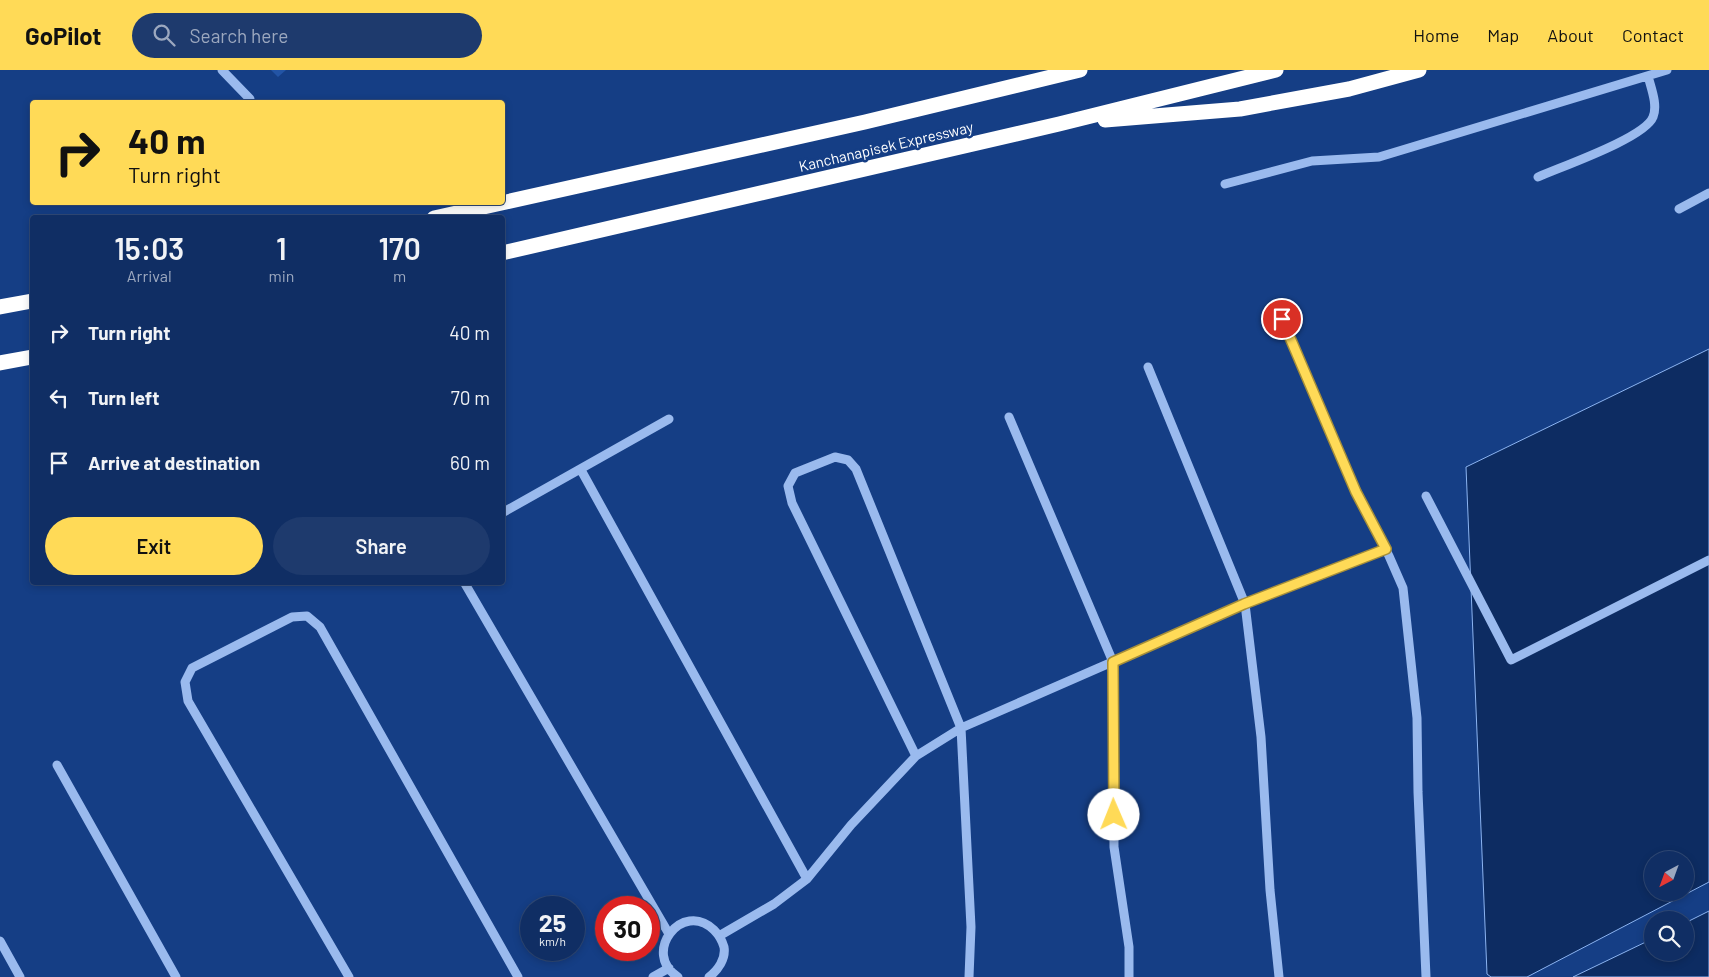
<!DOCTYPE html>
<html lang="en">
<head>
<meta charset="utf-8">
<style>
  body { margin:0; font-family:Barlow,sans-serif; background:#1e3a6d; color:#f1f3f6; height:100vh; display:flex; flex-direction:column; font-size:19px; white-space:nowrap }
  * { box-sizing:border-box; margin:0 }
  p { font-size:16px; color:#9ca8bf }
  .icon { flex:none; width:28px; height:28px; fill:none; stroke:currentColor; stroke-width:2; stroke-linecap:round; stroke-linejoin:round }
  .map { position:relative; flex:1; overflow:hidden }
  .drawer { position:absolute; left:30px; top:145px; width:475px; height:370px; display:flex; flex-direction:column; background:#102e64; border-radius:5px; box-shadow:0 2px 8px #0003,0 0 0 1px #304a78 }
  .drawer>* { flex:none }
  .guide { position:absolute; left:30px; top:30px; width:475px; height:105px; border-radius:5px; box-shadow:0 2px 8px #0003,0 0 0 1px #304a78; background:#ffda57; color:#111; overflow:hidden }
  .needle { width:32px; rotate:221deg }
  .controls { position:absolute; left:1644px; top:781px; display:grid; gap:10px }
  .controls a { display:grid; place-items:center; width:50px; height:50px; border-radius:50%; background:#102e64; box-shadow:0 2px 8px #0003,0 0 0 1px #304a78; font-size:25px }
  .speed { position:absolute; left:520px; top:826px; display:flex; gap:10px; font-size:25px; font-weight:700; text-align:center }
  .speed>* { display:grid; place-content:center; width:65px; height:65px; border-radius:50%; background:#102e64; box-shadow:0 2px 8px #0003,0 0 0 1px #304a78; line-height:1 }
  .speed small { font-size:12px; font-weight:400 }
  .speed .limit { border:8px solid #d22; background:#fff; color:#111 }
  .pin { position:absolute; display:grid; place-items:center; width:42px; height:42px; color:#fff; margin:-21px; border:2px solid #fff; border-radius:50%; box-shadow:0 1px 5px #0007 }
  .me { position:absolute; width:55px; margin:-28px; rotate:359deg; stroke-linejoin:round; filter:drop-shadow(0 0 4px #0008) }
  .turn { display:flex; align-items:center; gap:18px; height:105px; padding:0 15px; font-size:22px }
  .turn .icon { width:65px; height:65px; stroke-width:2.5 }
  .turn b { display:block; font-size:35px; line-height:42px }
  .eta { display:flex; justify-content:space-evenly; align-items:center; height:85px; text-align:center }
  .eta b { font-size:30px; font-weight:600; line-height:35px }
  .primary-button { display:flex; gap:10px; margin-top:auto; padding:10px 15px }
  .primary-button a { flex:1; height:58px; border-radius:30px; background:#ffda57; color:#111; font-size:20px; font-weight:600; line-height:58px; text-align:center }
  .primary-button a+a { background:#1e3a6d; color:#f1f3f6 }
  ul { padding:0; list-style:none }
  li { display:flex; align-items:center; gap:15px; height:65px; padding:0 15px }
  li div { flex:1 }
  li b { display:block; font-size:19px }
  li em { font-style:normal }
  header { display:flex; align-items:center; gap:30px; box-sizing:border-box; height:70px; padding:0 25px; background:#ffda57; color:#111 }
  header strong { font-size:24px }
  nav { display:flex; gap:28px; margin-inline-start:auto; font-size:18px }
  .search { width:350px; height:45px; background:#1e3a6d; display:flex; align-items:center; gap:12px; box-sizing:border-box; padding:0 18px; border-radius:28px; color:#9ca8bf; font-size:19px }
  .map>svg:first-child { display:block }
  .water { fill:#0d2c62; stroke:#8cb4f1; fill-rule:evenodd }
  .building { fill:#2354a5 }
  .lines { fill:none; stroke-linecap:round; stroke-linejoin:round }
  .minor { stroke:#9abaee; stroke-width:9 }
  .highway { stroke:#fff; stroke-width:15 }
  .route-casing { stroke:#a68e39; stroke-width:12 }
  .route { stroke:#ffda57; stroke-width:9 }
  .labels { text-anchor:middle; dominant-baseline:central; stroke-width:5; stroke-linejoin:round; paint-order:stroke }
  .street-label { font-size:15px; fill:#fff; stroke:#153e85 }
</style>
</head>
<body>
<header>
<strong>GoPilot</strong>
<div class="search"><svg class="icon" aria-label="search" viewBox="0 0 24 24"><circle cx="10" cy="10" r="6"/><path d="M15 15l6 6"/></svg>Search here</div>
<nav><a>Home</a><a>Map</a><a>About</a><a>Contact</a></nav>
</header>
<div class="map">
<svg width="1709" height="907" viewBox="0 0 1709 907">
  <rect width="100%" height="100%" fill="#153e85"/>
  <!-- water -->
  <path class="water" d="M1709,279v533l-182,95h-36l-4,-3 -21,-507zM1652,790h33v32h-33z
    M1709,841v66h-136l79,-38v13h33v-29z"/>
  <!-- building -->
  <path class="building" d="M271,0h15l-8,7z"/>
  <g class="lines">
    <!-- minor -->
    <path class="minor" d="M222,0l28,29
      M1538,107c22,-10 107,-39 115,-60 5,-12 -2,-29 -5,-41
      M1225,114l87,-23 67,-4 288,-87
      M1679,139l30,-16
      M1282,249l74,173 33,64 14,32 14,130 1,74 8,185
      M1148,297l97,237 16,133 9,153 9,87
      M1009,347l104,245 1,185 15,100v30
      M581,400l226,409
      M1426,426l85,164 198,-100
      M502,443l167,-94
      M464,512l205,352
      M916,686l-124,-253 -4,-17 7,-13 40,-16 13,3 8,9 105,259 10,199 -2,50
      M57,695l119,212
      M719,866l55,-32 33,-25 44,-54 65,-69 45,-28 284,-124 140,-55
      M0,871l20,36
      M349,907l-161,-276 -3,-19 7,-14 100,-51 15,-1 13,11 198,350
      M653,907l16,-9
      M678,907c-37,-23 4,-78 36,-47 5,5 8,10 10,17 2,12 -6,23 -15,30"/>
    <!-- highway -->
    <path class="highway" d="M1105,50l135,-11 109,-20 70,-19
      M434,148l431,-96 215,-52
      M502,183l557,-129 217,-54
      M0,237l32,-6
      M0,293l32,-6"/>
  </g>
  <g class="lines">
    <!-- route casing -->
    <g class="route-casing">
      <path id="route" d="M1114,745l-1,-153 131,-58 142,-55 -30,-57 -74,-173"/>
    </g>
    <!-- route -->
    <use href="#route" class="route"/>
  </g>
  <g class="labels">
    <!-- street labels -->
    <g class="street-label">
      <text transform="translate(886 76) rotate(-13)">Kanchanapisek Expressway</text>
    </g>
  </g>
</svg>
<div class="controls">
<a><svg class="needle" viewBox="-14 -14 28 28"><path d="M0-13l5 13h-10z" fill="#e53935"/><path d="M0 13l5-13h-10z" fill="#9ca8bf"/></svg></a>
<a><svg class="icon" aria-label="search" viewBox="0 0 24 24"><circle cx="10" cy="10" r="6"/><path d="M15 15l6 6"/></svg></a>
</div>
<div class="speed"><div>25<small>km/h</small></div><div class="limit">30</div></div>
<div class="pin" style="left:1282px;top:249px;background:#d93025"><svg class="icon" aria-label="arrive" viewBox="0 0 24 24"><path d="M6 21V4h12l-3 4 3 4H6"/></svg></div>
<svg class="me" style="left:1114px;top:745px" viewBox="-20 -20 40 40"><circle r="19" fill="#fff"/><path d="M0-13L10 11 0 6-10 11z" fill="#ffda57"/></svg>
<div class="guide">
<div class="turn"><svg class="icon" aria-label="right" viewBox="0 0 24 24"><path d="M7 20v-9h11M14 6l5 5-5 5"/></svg><div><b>40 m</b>Turn right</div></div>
</div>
<section class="drawer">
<div class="eta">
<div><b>15:03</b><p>Arrival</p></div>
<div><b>1</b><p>min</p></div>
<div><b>170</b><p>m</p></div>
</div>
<ul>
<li><svg class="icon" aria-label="right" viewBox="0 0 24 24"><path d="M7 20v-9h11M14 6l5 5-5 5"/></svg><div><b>Turn right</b></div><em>40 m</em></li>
<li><svg class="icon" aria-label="left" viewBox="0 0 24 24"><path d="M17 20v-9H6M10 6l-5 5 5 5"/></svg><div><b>Turn left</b></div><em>70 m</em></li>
<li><svg class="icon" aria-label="arrive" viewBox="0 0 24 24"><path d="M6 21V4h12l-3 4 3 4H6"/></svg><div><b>Arrive at destination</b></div><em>60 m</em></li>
</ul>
<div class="primary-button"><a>Exit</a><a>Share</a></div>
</section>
</div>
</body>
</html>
